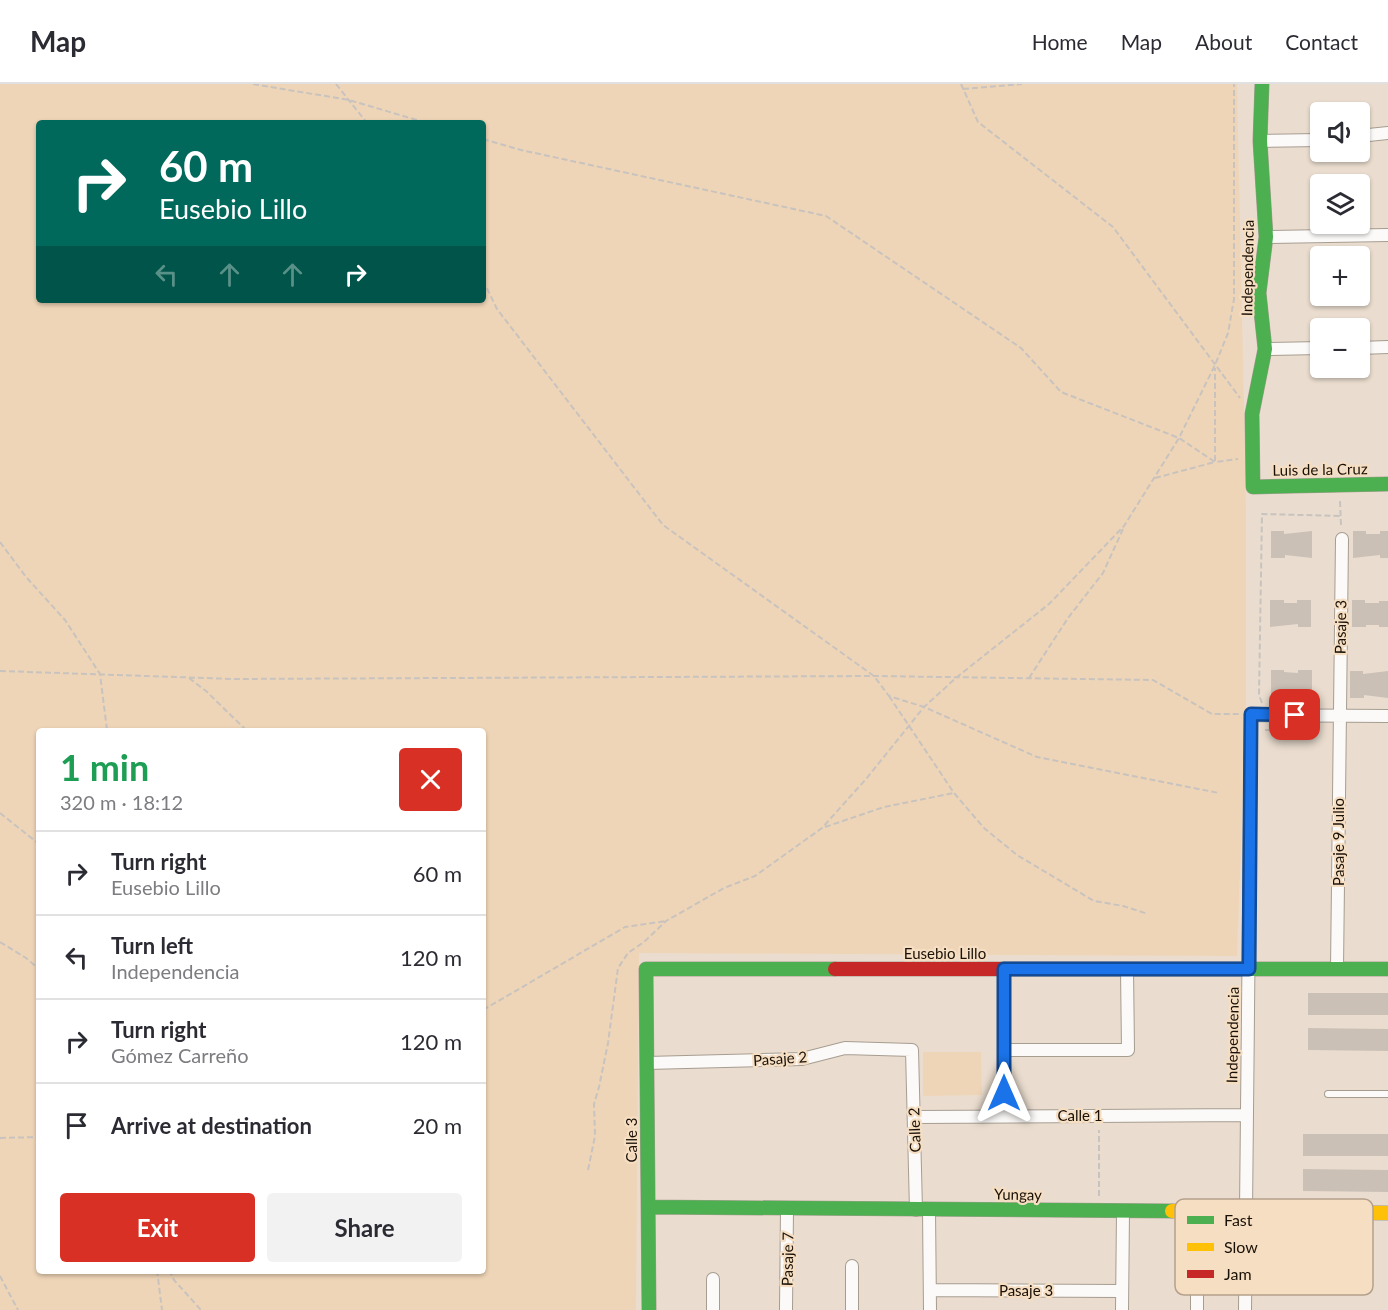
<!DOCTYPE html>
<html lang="en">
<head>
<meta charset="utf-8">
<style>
  body { margin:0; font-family:Lato,sans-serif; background:#f2f2f3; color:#2b2b33; height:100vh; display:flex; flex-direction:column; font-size:22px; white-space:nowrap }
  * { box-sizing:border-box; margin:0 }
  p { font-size:20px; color:#7c7c81 }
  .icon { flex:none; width:33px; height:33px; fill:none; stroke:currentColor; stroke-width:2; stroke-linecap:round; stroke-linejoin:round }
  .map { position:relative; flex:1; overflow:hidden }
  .side { position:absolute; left:36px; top:644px; width:450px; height:546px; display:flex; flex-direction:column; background:#fff; border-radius:6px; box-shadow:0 2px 4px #0004 }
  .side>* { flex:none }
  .guide { position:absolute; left:36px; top:36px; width:450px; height:183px; border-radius:6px; box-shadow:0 2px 4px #0004; background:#00695c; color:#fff; overflow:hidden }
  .controls { position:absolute; left:1310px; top:18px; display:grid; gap:12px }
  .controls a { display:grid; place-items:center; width:60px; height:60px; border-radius:6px; background:#fff; box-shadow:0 2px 4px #0004; font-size:30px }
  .pin { position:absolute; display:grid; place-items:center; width:51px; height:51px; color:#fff; margin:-26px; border-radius:12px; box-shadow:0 3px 9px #0006 }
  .me { position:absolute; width:66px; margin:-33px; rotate:0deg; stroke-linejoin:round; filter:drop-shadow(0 0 4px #0008) }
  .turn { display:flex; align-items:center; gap:21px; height:126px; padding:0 24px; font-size:27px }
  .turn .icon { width:78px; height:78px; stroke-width:2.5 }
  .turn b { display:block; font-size:42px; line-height:51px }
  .lanes { display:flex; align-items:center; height:57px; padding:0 24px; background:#0003; justify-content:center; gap:30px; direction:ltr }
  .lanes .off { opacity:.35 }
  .round { display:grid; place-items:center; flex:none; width:63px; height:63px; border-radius:6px; background:#f2f2f3 }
  .summary { display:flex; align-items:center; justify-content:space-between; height:102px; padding:0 24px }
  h1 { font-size:36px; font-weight:700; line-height:45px; color:#1e9e55 }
  .cta { display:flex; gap:12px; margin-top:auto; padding:12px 24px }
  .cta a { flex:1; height:69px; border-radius:6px; background:#d93025; color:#fff; font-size:24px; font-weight:700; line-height:69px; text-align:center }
  .cta a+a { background:#f2f2f3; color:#2b2b33 }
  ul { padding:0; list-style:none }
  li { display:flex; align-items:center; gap:18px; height:84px; padding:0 24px; border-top:2px solid #e1e1e2 }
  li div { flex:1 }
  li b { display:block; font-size:22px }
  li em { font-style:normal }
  header { display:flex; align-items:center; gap:36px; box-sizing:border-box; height:84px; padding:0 30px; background:#fff; border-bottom:2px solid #e1e1e2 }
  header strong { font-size:28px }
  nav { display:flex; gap:33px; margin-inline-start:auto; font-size:21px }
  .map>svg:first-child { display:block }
  .green { fill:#efd5b7; fill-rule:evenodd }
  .building { fill:#cbc0b6 }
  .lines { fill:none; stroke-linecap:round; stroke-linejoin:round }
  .lane-casing { stroke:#a69d91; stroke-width:8 }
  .street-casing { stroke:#a69d91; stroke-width:14 }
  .fast-casing { stroke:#a69d91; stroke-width:15 }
  .slow-casing { stroke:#a69d91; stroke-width:15 }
  .jam-casing { stroke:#a69d91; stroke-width:15 }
  .path { stroke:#c8c3be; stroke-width:2; stroke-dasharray:6 3; stroke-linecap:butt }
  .lane { stroke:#fcfaf8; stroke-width:6 }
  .street { stroke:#fcfaf8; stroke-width:12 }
  .fast { stroke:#4caf50; stroke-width:14 }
  .slow { stroke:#ffc107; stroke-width:14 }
  .jam { stroke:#c62828; stroke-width:14 }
  .route-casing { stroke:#114b97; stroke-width:15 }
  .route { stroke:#1a73e8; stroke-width:10 }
  .labels { text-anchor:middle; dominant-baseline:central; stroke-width:4.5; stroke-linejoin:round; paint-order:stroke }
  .street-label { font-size:15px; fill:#191107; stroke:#f6dec3 }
  .key { fill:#f6dec3; stroke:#b4a08b; stroke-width:1.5 }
  .key-label { font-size:16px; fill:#191107 }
</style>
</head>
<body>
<header>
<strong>Map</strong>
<nav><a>Home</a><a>Map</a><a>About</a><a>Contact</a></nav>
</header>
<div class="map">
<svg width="1388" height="1226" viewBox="0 0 1388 1226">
  <rect width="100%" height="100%" fill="#eaddcf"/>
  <!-- green -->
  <path class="green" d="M0,0h1237l9,420v208l-9,244 -598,-3 -3,357h-636zM39,39h444v177h-444zM39,646h444v540h-444z
    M923,968h58l1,43 -59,1z"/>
  <!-- building -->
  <path class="building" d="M1271,447h13v3l28,-3v27l-27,-3v3h-14z
    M1353,447h13v3h14v-3h8v27h-8v-3l-27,3z
    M1270,516h14v3h13v-3h14v27h-13v-3l-28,3z
    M1352,516h13v3h14v-2h9v26h-9v-2h-13v2h-14z
    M1271,586h13v2l14,1v-3h14v27l-14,-1v-2l-27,3z
    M1350,587h13v3l25,-3v27l-24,-3v3h-14z
    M1308,909h80v22h-80z
    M1308,944l80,1v22l-80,-1z
    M1303,1050h85v22h-85z
    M1303,1085l85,1v22l-85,-1z"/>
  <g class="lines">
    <!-- lane casing -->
    <g class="lane-casing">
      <path id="lane" d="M1328,1010h60"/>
    </g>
    <!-- street casing -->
    <g class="street-casing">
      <path id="street" d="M1359,52l29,-3
        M1260,57l60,-1
        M1266,153l122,-2
        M1359,264l29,-1
        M1265,265l55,-1
        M1337,885l5,-430
        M1004,966h124l-1,-81
        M647,979l155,-4 43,-11 67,2 4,160
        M1004,1031v-146
        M914,1033l333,-2
        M929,1126l1,100
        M930,1206l192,1
        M713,1226v-31
        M786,1226l1,-101
        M852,1226v-44
        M1122,1226l1,-98
        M1197,1226v-39
        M1245,1226l6,-595 137,1"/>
    </g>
    <!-- fast casing -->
    <g class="fast-casing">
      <path id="fast" d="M1262,0l-2,57 6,96 -7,56 6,56 -13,65 1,73 135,-3
        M1003,885h385
        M648,1123l524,4
        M649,1226l-3,-341h189"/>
    </g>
    <!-- slow casing -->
    <g class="slow-casing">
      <path id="slow" d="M1172,1127l216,2"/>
    </g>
    <!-- jam casing -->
    <g class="jam-casing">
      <path id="jam" d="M835,885h168"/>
    </g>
    <!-- path -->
    <path class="path" d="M253,0l96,16 78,23
      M336,0l31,39
      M961,0l17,38 135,105 127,171
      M963,5l59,-5
      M483,55l38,11 305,66 195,132 40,44 118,46 36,24 23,-3
      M483,196l14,29 166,216 211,151 15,20 35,11 113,50 182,36
      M1155,394l60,-16v-94
      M1340,417l1,24
      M0,458l26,35 39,43 35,54 7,56
      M0,587l234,8 640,-3 279,4 59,34h27
      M189,594l17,13 40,39
      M1029,594l39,-60 35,-45 20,-44
      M889,612l65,97 30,35 33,27 77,46 29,5 25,8
      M1262,619l-3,-8 3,-181 79,2
      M1265,646h15
      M0,729l39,31
      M825,743l59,-20 70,-14
      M0,858l26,16 13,11
      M483,926l142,-83 41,-6
      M0,1054l39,-1
      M588,1086l7,-34 -1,-32 5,-17 9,-44 10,-75 10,-15 16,-11 22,-21 58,-33 31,-12 67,-48 44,-49 58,-72 33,-30 92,-73 75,-78 55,-88 36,-73 13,-32 6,-34v-215
      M1099,1112v-66
      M157,1186l5,40
      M169,1186l5,10 27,30
      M0,1192l18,34"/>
    <!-- lane -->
    <use href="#lane" class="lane"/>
    <!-- street -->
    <use href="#street" class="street"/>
    <!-- fast -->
    <use href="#fast" class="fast"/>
    <!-- slow -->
    <use href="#slow" class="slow"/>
    <!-- jam -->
    <use href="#jam" class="jam"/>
  </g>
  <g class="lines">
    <!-- route casing -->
    <g class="route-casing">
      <path id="route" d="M1004,1009v-124h245l2,-255 44,1"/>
    </g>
    <!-- route -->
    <use href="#route" class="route"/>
  </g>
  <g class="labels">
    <!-- street labels -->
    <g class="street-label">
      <text transform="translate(1247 184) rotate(-89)">Independencia</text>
      <text transform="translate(1320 385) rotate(-1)">Luis de la Cruz</text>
      <text transform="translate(1340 543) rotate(-89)">Pasaje 3</text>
      <text transform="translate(1338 758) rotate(-90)">Pasaje 9 Julio</text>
      <text x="945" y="869">Eusebio Lillo</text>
      <text transform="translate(1232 951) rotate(-89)">Independencia</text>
      <text transform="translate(780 974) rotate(-4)">Pasaje 2</text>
      <text x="1080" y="1031">Calle 1</text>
      <text transform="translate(914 1046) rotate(-92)">Calle 2</text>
      <text transform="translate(631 1056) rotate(-90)">Calle 3</text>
      <text transform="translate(1018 1110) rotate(1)">Yungay</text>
      <text transform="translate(787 1175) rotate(-89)">Pasaje 7</text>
      <text x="1026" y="1206">Pasaje 3</text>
    </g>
  </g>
  <!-- legend -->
  <rect x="1175" y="1115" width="198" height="96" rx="9" class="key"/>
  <rect x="1187" y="1132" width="27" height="8" fill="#4caf50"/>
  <rect x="1187" y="1159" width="27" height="8" fill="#ffc107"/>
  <rect x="1187" y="1186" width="27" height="8" fill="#c62828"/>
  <g class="key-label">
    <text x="1224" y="1142">Fast</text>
    <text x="1224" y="1169">Slow</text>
    <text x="1224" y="1196">Jam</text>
  </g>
</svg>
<div class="controls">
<a><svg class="icon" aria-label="sound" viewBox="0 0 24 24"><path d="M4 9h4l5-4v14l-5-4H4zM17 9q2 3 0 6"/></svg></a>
<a><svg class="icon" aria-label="layers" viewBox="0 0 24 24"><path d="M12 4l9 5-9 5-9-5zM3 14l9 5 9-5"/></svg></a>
<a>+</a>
<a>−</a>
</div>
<div class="pin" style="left:1295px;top:631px;background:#d93025"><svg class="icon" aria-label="arrive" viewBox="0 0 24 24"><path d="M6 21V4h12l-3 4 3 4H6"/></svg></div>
<svg class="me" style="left:1004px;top:1009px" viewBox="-20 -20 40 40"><path d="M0-17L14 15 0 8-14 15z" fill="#1a73e8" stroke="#fff" stroke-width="4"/></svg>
<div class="guide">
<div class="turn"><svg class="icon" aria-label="right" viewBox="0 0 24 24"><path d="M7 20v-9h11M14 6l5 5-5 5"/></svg><div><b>60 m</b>Eusebio Lillo</div></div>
<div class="lanes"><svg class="icon off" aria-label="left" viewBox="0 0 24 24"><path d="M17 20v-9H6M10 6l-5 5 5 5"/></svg><svg class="icon off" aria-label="ahead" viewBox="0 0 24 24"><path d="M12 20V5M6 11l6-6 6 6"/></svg><svg class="icon off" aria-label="ahead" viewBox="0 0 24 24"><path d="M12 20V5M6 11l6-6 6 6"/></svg><svg class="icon" aria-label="right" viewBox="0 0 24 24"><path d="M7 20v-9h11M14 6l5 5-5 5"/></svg></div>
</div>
<section class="side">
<div class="summary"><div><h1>1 min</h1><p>320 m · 18:12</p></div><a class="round" style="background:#d93025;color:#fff"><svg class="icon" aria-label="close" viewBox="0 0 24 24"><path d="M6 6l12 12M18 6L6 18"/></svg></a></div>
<ul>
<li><svg class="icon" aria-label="right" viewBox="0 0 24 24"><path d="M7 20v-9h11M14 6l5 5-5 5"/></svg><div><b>Turn right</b><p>Eusebio Lillo</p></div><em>60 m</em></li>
<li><svg class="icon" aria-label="left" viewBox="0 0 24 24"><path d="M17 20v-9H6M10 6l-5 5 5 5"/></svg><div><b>Turn left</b><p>Independencia</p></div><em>120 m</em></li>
<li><svg class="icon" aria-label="right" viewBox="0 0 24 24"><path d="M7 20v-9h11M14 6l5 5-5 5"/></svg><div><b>Turn right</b><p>Gómez Carreño</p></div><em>120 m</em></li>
<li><svg class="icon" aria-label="arrive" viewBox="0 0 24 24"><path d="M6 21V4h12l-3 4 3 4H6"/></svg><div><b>Arrive at destination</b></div><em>20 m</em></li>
</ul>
<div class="cta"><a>Exit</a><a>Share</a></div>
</section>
</div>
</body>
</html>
